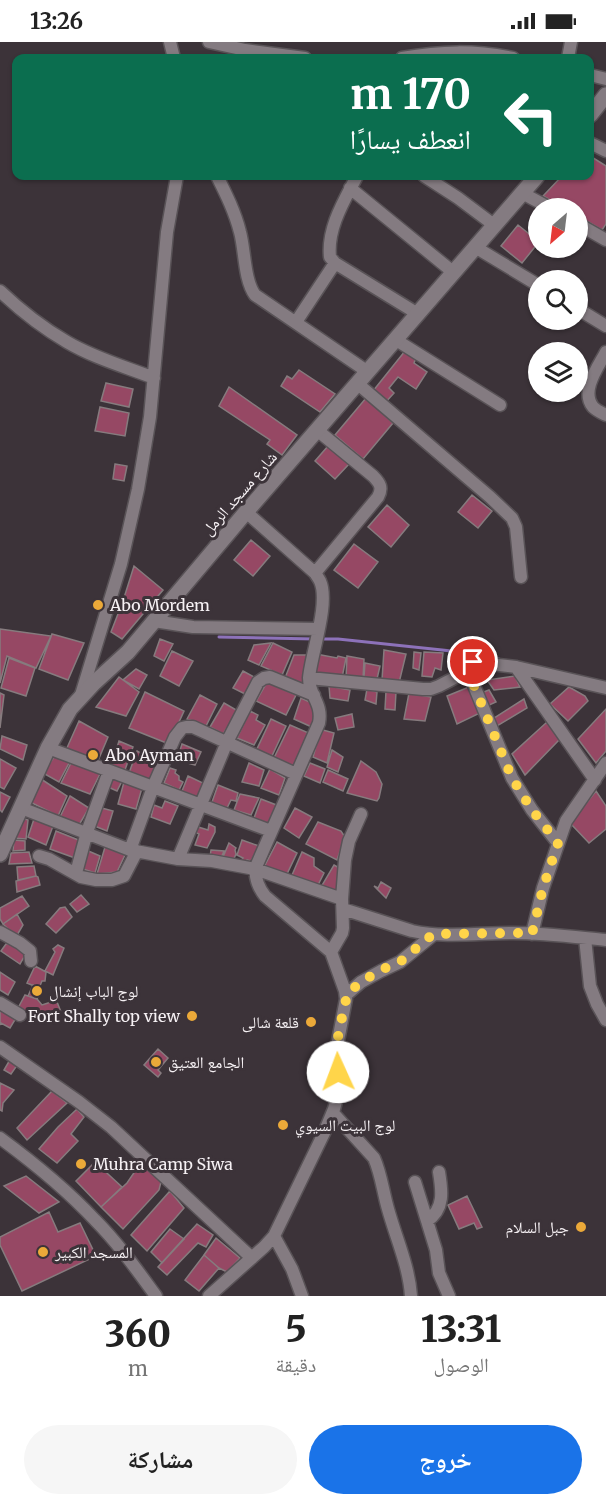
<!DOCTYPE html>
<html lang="ar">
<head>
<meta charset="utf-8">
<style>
  body { margin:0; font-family:Merriweather,"Noto Naskh Arabic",serif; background:#f6f6f6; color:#222; direction:rtl; height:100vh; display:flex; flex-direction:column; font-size:22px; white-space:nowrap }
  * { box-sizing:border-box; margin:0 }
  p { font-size:20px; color:#767676 }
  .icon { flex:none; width:33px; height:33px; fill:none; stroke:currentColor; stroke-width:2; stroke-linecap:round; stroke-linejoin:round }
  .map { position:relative; height:1254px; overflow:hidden; direction:ltr }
  .side { display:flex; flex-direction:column; background:#fff; flex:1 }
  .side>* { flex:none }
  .hud { position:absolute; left:12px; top:12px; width:582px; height:126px; border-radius:12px; box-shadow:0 2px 4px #0004; direction:rtl; background:#0b6e4f; color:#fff; overflow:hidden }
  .needle { width:39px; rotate:208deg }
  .buttons { position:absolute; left:528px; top:156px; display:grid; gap:12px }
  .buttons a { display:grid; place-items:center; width:60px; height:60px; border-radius:50%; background:#fff; box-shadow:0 2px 4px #0004; font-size:30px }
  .pin { position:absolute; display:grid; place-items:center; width:51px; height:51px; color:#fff; margin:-26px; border:3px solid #fff; border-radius:50%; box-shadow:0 2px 6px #0007 }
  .me { position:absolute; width:66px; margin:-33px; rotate:358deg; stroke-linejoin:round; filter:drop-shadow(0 0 4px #0008) }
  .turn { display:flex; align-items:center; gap:21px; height:126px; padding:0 24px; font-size:27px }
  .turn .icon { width:78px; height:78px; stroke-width:2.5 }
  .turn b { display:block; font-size:42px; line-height:51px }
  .eta { display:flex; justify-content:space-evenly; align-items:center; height:102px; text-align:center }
  .eta b { font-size:36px; font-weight:800; line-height:42px }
  .primary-button { display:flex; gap:12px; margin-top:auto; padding:12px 24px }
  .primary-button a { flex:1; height:69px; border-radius:36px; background:#1a73e8; color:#fff; font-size:24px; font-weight:800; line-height:69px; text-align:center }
  .primary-button a+a { background:#f6f6f6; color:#222 }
  .status { display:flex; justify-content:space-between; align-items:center; height:42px; padding:0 30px; background:#fff; direction:ltr }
  .status svg { height:16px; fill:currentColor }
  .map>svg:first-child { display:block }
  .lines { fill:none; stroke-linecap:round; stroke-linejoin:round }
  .stream { stroke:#8d72ba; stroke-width:3 }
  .building { fill:#964864; stroke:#867b7e; stroke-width:1.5 }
  .minor-casing { stroke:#595357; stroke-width:15 }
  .tertiary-casing { stroke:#595357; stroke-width:18 }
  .minor { stroke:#847b81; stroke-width:12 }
  .tertiary { stroke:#847b81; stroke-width:15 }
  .route { stroke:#ffd54a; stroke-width:10; stroke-dasharray:0 18 }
  .poi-dot { fill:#eba939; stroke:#3c3339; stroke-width:2 }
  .labels { text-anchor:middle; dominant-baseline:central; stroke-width:6; stroke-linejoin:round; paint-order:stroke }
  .street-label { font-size:16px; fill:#f6f1f4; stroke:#3c3339 }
  .poi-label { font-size:16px; fill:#f6f1f4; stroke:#3c3339; text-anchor:start }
</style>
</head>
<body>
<div class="status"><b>13:26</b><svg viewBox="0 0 49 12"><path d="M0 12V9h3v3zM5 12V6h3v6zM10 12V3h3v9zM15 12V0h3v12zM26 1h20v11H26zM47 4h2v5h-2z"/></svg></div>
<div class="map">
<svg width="606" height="1254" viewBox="0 0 606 1254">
  <rect width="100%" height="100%" fill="#3c3339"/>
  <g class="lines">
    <!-- stream -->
    <path class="stream" d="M219,595l96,2
      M321,597h17l142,15 22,6"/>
  </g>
  <!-- building -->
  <path class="building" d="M590,114l16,10v58l-4,6 -24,-14v-8h-14l-21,-12 19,-20h28z
    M518,183l20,16v2l-16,20 -21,-17z
    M405,309l11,7 -2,5 13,9 -11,17 -18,-12 -9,11 5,5 -9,10 -12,-12z
    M299,328l36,24 -15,18 -39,-26 6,-10 5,3z
    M106,341l27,6 -4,18 -28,-6z
    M229,345l68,48 -15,20 -15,-11 3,-4 -51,-34z
    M366,356l27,25 -30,36 -28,-24z
    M100,365l29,6 -4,23 -30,-5z
    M328,404l21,18 -14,15 -20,-18z
    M115,422l12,2 -3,15 -11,-2z
    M472,453l20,16 -14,17 -20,-16z
    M387,463l22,20 -18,22 -23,-20z
    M251,498l19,16 -17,20 -19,-16z
    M354,502l24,18 -20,26 -24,-18z
    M134,524l29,24 -41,49 -11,-7 12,-31z
    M0,587l51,7 -15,32 -29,-12 -7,27z
    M52,592l32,9 -16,37 -29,-11z
    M160,597l13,5 -9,17 -10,-5z
    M271,601l-12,22 -11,-5 6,-15z
    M273,601l19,9 -10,23 -21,-9z
    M384,608l22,4 -7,29 -17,-3z
    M172,609l21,10 -14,25 -19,-10z
    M414,610l7,1 -2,17 -6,-2z
    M424,610l19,1 -2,17 -6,-2 -3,9 -10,-1z
    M316,612l21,4 1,-2 8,2 -4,20 -28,-5z
    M294,613h17l-7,32 -19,-9z
    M347,614l17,3 -1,20 -17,-1z
    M9,616l26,10 -9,28 -25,-8z
    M365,621l15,3 -3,13 -13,-2z
    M136,627l11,6 -8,14 -16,-9z
    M243,629l13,7 -11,16 -12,-6z
    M515,634l5,11 -26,3 -7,-10z
    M119,635l20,15 -13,24 -30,-9z
    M267,640l29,13 -10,20 -30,-14z
    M329,644l21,4 -2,11 -18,-3z
    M469,645l11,26 -23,11 -10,-28z
    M569,645l16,9 3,5 -20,20 -18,-17z
    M367,647l10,3 -1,12 -11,-4z
    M489,648l7,12 -9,4 -6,-13z
    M386,649l10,1 -1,18 -10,-1z
    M145,650l39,19 -15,33 -40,-16z
    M0,651l4,2 -4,33z
    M409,651l22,4 -6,24 -21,-2z
    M200,653l17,9 -11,22 -19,-7z
    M301,656l13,6v24l-20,-9z
    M524,657l3,9 -30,18 -3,-8z
    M224,661l14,8 -15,23 -13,-7z
    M606,667v42l-10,12 -18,-24z
    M250,669l8,4 -2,5 9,5 -11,20 -17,-7z
    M352,672l2,13 -16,3 -3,-12z
    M271,677l15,7 -15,32 -15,-7z
    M79,679l29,16 -11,26 -31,-13z
    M547,680l13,17 -35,36 -13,-21z
    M290,683l21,9 -18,35 -20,-9z
    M323,688l11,3 -7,30 -14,-6 3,-11z
    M2,694l25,9 -4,15 -23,-11z
    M119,699l14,6 -8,23 -14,-3z
    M182,702l19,8 -6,13 -18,-5z
    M332,708l11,7 -5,15 -11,-5z
    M137,709l20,12 -7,18 -21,-8z
    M56,712l13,9 -10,19 -16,-9z
    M0,717l16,9 -12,21 -4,-2z
    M361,719l15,11 6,12 -3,14 -2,3 -30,-8z
    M71,721l29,11 -10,20 -29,-11z
    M249,721l15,7 -5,16 -17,-4z
    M310,721l15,6 -5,14 -16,-7z
    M170,726l6,2 -1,3 4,3v4l4,2 -4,8 -15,-7z
    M270,727l15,9 -6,17 -18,-7z
    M328,728l20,9 -5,12 -20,-9z
    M111,734l11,5 -5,10 -9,-4z
    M188,734l17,8 -6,14 -17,-7z
    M41,737l26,17 -9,20 -30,-15z
    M124,740l18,6 -6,21 -18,-5z
    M218,743l20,8 -2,8 -5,-1 -4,8 -15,-6z
    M596,749l10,15v23l-17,14 -19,-20z
    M0,750l10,5 -8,15 -2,-2z
    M240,752l19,4 -8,17 -17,-5z
    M70,754l19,12 -10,17 -19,-8z
    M261,757l18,7 -10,18 -15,-6z
    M165,759l13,5 -8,18 -19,-7 3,-12 8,3z
    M98,765l15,4 -6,20 -15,-6z
    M295,766l17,9 -13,21 -15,-10z
    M22,776l6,2 -2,19 -12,-1z
    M34,777l19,7 -7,19 -18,-8z
    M318,780l23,9 4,6 -8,23 -31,-16z
    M209,782l6,3v5l-8,16 -12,-3 4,-11 -4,-2 3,-5 10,3z
    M56,789l25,10 -6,17 -25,-9z
    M14,798l11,1v9l-12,1z
    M242,798l17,6 -8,15 -4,-1 -1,3 -5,-3 2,-2 -6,-3z
    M277,800l20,11 -11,23 -22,-9z
    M229,801l7,5 -1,2 1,4 -3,7 -10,-4z
    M105,805l20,8 -8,17 -20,2z
    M86,808l14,6 -5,17 -15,-5z
    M211,808l13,1 -3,7 -11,-1z
    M29,810l3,11 -23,1 2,-11z
    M302,810l12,6v8l10,7 -6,12 -26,-10z
    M334,823l9,5 -6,23 -16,-6z
    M34,824l2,10 -18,4 -1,-13z
    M36,834l2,1 2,8 -23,7 -1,-11z
    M381,840l10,6 -5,10 -12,-12 4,2z
    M81,853l8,9 -12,8 -7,-8z
    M22,854l7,10 -26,18 -3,-5v-11z
    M65,865l7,10 -16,16 -10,-9 14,-16z
    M17,872l6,11 -7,12 -13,-13z
    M14,901l13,9 -7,12 -19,-13 5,-7z
    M58,903l6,3 -11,27 -8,-4 10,-19 -2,-3z
    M35,924l11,6 -1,9h-3l-3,7 -12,-5z
    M0,930l15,10 -7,13 -8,-5z
    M33,943l8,4 -4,10 -9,-3z
    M25,953l12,4 5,6 6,-2 2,-2 7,1 4,10 -4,2 -19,2 -16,-4 -5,-2z
    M0,967l16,9 -6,10 -9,-5 -1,2z
    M158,1007l10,9 -10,12 3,3 -3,4 -14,-12z
    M11,1016l7,6 -7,10 -7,-4z
    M0,1041l14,7 -11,13 -1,8 -2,-1z
    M52,1049l15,12 -40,37 -10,-12z
    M77,1067l7,8 -13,17 7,7 -21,22 -18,-14 19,-22z
    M142,1119l20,17 -3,12 -36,39 -22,-22 26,-24z
    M95,1120l27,25 -21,20 -25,-26z
    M26,1134l33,26 -20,11 -35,-27z
    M170,1149l14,17 -37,43 -16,-16z
    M467,1154l15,31 -5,2 -3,-6 -15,6 -11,-24z
    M49,1170l9,20 22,-9 16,33 -74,35 -22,-46v-8z
    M197,1182l16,11 -7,12 -8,-4 -31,32 -9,-8z
    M170,1187l14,10 -22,24 -11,-11z
    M216,1196l24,20 -13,14 -8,-4 -15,-13z
    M204,1213l15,13 -20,23 -14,-11z"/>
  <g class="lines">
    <!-- minor casing -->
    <g class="minor-casing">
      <path id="minor" d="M170,0l4,16
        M209,0l36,8 60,8
        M402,16c39,-7 72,-8 111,0
        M568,16l3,-16
        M590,33l16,4
        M590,101l16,8
        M217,134c9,18 18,36 23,56 5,18 4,48 15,63l113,77
        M357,134c-13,25 -30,52 -27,81l5,6 83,51
        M424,134l34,22 36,27
        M350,146l103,84
        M522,151l28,15
        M578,182l28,16
        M475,205l63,38
        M0,249c21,20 43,37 67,51 27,16 59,25 87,36
        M578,267l28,17
        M296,280l39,-59
        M396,298l104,65
        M606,310c-8,15 -26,39 -13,55 4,4 9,6 13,8
        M358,342l132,113 22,21 4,9 5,50
        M315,531l63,-76c5,-9 2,-14 -5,-21l-56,-46
        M154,579l39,6 125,2
        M516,625l79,113
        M468,629l44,107 20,32 26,33
        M309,636l114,11h8l8,-3 29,-15 1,-7 4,-2 43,5 90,21
        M81,653l40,-131 17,-75 12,-72 17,-185 10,-56
        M48,706l223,83
        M21,766l109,42 48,9 34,2 43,8 87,30
        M130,808l23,-63 22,-50 7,-9 4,-1h7l103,47
        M39,814l10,3 32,18 15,3h16l12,-4 13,-25
        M178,817l49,-117 31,-60 6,-4 6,-1 44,18
        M76,831l11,-41 22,-61
        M343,867l69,22c33,7 68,2 101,2 31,0 62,4 93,7
        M0,890l20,11 10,8 1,10
        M532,892l11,-46 23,-67 40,-58
        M585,896l5,48 7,18 9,16
        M331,910l11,-19 1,-5 -1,-29 3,-39 4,-19 12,-27
        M346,953l15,-13 20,-11 19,-9 33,-27
        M0,961l20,12
        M0,1005l79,55 32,25 141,131
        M333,1071l41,45c7,15 9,34 14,51 8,29 21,57 23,87
        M0,1096c34,25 66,51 95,82 23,23 42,50 61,76
        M415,1140l21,68 3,23 10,23
        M427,1179c18,-12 15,-31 12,-49
        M274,1194l18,33 10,27
        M209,1254l55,-49 10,-11 50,-103 10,-24 3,-11 1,-15v-42l8,-42 -1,-8 -14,-39 -66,-56c-7,-9 -9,-16 -10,-27l64,-146c4,-20 -10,-27 -10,-45 2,-24 21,-75 11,-97 -1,-2 -3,-5 -5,-8l-69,-61"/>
    </g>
    <!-- tertiary casing -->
    <g class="tertiary-casing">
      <path id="tertiary" d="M590,73l16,-20
        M0,812l48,-106 22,-39 24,-26 34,-31 118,-140 291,-336"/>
    </g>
    <!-- minor -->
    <use href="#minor" class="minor"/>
    <!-- tertiary -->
    <use href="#tertiary" class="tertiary"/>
  </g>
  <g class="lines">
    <!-- route -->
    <path class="route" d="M338,1030c0,-14 -1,-29 1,-44 3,-11 7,-21 7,-33l15,-13 20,-12 19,-8 33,-28 84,-1 15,1 11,-46 15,-45 -26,-33 -20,-32 -44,-107 1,-7 4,-2"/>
  </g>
  <!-- markers -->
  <g class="poi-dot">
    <circle cx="98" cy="563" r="6"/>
    <circle cx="93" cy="713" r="6"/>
    <circle cx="37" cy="949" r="6"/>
    <circle cx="192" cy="974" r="6"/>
    <circle cx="311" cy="980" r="6"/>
    <circle cx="156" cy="1020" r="6"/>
    <circle cx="283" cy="1083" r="6"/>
    <circle cx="81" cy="1122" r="6"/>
    <circle cx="581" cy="1185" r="6"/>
    <circle cx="43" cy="1210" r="6"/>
  </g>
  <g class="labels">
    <!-- street labels -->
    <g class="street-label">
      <text transform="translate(239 451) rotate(-49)">شارع مسجد الرمل</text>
    </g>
    <!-- poi labels -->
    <g class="poi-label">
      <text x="110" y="563">Abo Mordem</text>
      <text x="105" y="713">Abo Ayman</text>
      <text x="49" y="949">لوج الباب إنشال</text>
      <text x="180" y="974" text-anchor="end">Fort Shally top view</text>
      <text x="299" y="980" text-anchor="end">قلعة شالى</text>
      <text x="168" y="1020">الجامع العتيق</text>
      <text x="295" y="1083">لوج البيت السيوي</text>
      <text x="93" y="1122">Muhra Camp Siwa</text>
      <text x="569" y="1185" text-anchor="end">جبل السلام</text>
      <text x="55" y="1210">المسجد الكبير</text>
    </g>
  </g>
</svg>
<div class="buttons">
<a><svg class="needle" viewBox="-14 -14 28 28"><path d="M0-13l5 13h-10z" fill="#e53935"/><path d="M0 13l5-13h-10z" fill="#767676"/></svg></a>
<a><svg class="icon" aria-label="search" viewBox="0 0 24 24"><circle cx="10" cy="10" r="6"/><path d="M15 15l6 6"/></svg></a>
<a><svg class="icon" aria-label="layers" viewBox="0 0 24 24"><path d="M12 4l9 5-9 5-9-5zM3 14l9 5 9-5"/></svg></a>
</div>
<div class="pin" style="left:473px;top:620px;background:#d93025"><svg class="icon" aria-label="arrive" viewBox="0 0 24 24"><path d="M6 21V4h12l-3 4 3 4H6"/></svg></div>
<svg class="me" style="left:338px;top:1030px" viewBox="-20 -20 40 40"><circle r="19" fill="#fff"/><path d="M0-13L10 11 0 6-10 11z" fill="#ffd54a"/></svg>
<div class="hud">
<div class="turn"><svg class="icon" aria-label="left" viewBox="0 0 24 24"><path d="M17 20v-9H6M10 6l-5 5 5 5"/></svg><div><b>170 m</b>انعطف يسارًا</div></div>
</div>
</div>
<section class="side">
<div class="eta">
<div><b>13:31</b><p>الوصول</p></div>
<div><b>5</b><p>دقيقة</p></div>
<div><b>360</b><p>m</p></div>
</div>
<div class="primary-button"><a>خروج</a><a>مشاركة</a></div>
</section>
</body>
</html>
